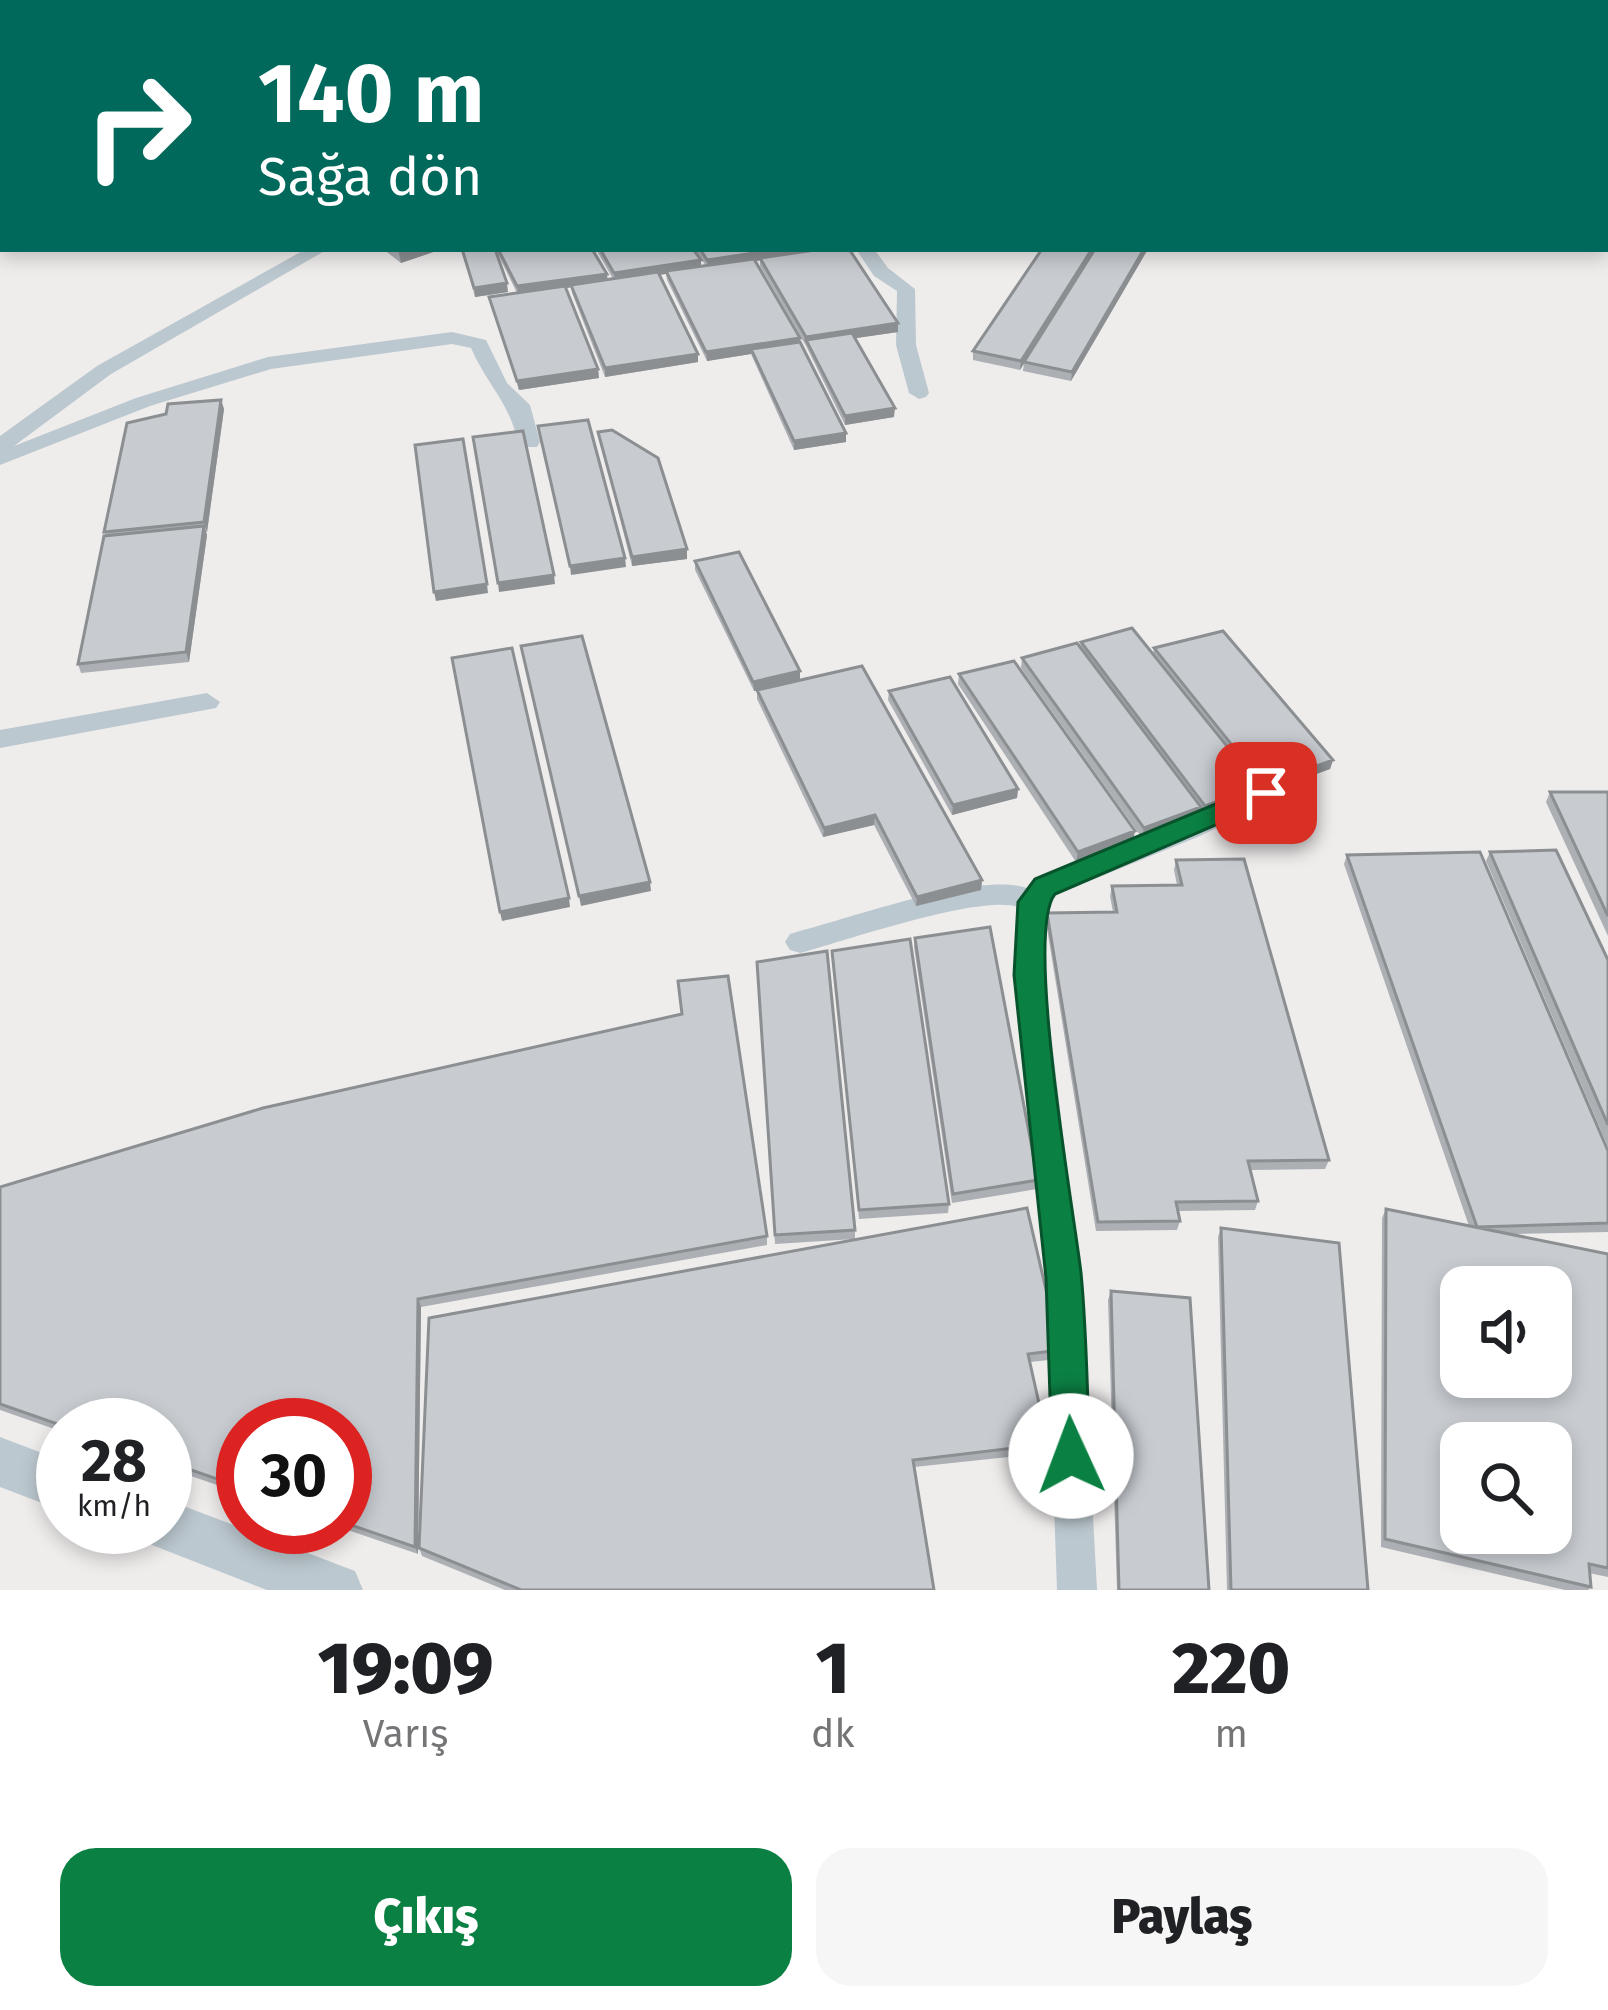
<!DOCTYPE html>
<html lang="tr">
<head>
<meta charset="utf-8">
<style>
  body { margin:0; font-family:"Fira Sans",sans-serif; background:#f6f6f6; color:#202124; height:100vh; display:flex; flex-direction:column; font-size:45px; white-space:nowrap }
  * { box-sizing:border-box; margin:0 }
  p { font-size:39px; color:#757577 }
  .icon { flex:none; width:66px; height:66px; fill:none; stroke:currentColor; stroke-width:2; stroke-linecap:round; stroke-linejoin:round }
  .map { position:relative; height:1590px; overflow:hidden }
  .details { display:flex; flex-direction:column; background:#fff; flex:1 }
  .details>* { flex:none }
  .top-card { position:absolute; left:0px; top:0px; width:1608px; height:252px; box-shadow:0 6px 18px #0003; background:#00695c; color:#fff; overflow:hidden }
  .buttons { position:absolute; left:1440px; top:1266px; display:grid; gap:24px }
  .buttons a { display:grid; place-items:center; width:132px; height:132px; border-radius:24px; background:#fff; box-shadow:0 6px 18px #0003; font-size:60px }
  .speed { position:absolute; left:36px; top:1398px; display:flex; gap:24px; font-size:60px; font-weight:700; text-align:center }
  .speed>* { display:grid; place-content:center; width:156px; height:156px; border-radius:50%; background:#fff; box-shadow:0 6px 18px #0003; line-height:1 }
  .speed small { font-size:30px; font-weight:400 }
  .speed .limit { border:18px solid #d22; background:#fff; color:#111 }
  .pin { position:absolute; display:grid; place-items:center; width:102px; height:102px; color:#fff; margin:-51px; border-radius:24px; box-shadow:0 6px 18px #0006 }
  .me { position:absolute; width:132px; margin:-66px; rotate:358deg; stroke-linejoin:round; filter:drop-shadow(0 0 9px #0008) }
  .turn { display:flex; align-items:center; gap:42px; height:252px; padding:0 60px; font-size:54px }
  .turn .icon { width:156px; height:156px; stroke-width:2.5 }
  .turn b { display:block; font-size:84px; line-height:102px }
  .eta { display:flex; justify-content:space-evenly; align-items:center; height:204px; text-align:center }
  .eta b { font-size:72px; font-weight:800; line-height:84px }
  .action { display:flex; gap:24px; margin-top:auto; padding:24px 60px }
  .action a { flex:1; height:138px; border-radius:36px; background:#0b8043; color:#fff; font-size:48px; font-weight:800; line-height:138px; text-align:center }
  .action a+a { background:#f6f6f6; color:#202124 }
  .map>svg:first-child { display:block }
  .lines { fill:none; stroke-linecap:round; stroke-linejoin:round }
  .minor { fill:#bcc8cf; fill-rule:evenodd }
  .tertiary { fill:#bcc8cf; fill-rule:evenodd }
  .wall { fill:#acafb4 }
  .shaded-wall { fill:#8c8f92 }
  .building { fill:#c8ccd1; stroke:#8c8f92; stroke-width:3; fill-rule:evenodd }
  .route { fill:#0b8043; stroke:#07532c; stroke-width:3 }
</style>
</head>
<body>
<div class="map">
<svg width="1608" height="1590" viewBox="0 0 1608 1590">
  <rect width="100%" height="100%" fill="#efecec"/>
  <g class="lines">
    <!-- minor -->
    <path class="minor" d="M605,0h15l2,3h-15z
      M1592,0h16v6l-14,-3z
      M306,249h22l-217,125 -97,72 122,-48 132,-41 184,-25 34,8 21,43 23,22 10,37 -3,5h-16l-3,-5c-9,-40 -30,-56 -47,-94l-19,-4 -181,25 -121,37 -150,59v-29l97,-70z
      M856,249h18l14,19 27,21 1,56 13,48 -3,4 -7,2 -10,-6 -13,-48 1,-54 -23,-15z
      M207,693l13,9 -4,6 -216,40v-18z
      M1266,783l10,3 3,7 -3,7 -76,36 -145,59 -8,9 -3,71 36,303 17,312h-40l-11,-312 -32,-303 4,-68c-38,-13 -173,34 -218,46l-10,-3 -5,-8 5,-8 10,-3c55,-14 178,-59 227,-43l8,-9z"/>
    <!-- tertiary -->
    <path class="tertiary" d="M0,1437l63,24v50l-63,-24z
      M165,1499l190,72 8,19h-96l-120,-47 -7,-16h25z"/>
  </g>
  <!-- wall -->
  <path class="wall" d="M383,249h59l-41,14z
    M462,249h130l15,31 6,-1 -17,-30h97l8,11v6h5l-11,-17h154l49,83 -43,6 39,79 -49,8 -39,-79 -46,-80v-5h-4l44,77v5l46,99 -52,8 -43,-96 -44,7 -40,-81 -1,-6 -7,1 39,79v8l-93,15 -33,-84 -1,-6 -6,1 33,81 1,9 -80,12 -30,-93 28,-4 -20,-41 11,40 -33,5z
    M1042,249h106l-77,132 -48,-10 1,-8 -4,7 -47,-10v-9z
    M221,400l3,9 -17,123h-1l1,3 -18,127 -108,11 -3,-9 28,-129 -2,-3z
    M598,432l89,117v10l-55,7z
    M695,561l105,110v9l182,200 -1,10 -65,16 -42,-81 -51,12 -66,-138v-8h-3l-59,-121z
    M1081,642l72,12 1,-6 179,112 -3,9 -69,25 -3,-3 -1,5 -54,19 -3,-3 -1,5 -57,21 -121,-170 1,-10 58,-10z
    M959,674l174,167 -57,21 -118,-178z
    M889,691l129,98 -1,9 -65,17 -64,-115z
    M1550,792h58v144l-62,-134z
    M1490,852l118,108v187l-122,-286z
    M1347,855l261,296v81l-96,2 96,20v323l-19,-4 2,14 -3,3h-23l-184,-43 1,-329 4,-9 83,17 -125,-362z
    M1176,860l153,300 -4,9 -74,1 7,31 -3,9 -77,1 2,10 -3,9 -81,1 -50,-309 1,-9 66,-1 -3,-16 2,-10 65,-1 -3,-15z
    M915,938l123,242 -1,9 -85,14 -38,-256z
    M832,951l117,253 -1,9 -89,6z
    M757,962l98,268v9l-80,5z
    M0,1187l767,49v9l-346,62 -3,247 -79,-27h6v-102h-102v69l-78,-27v-42h-102v7l-63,-22z
    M1221,1228l147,362h-141l-9,-353z
    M1111,1291l98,299h-92l-9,-290z
    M429,1318l631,32 -2,9 -28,3 18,82 -2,9 -132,14 20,123h-429l-83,-34 -3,-8z"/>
  <!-- shaded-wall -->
  <path class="shaded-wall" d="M398,249h44l-41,14z
    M782,249h52l-127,19v-8z
    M1092,249h4l-76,121 1,-9z
    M1144,249h4l-77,132 1,-9z
    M701,260v9l-86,12 -1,-8z
    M607,274l1,8 -90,13 -1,-9z
    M507,283l1,9 -33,5 -1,-9z
    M898,323v9l-89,13 -3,-5v-3z
    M800,338v9l-49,2v5l-44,7 -1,-9z
    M698,354v8l-93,15v-9z
    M598,369l1,9 -80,12 -2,-9z
    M221,400l3,9 -17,123 -3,-10z
    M895,408l-1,9 -49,8v-9z
    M846,433v9l-52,8v-9z
    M204,526l3,9 -18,127 -3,-10z
    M687,549v10l-55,7v-9z
    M625,558l1,9 -55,8 -1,-9z
    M554,575l1,9 -56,8 -1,-9z
    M487,584l1,9 -52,8 -2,-9z
    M800,671v10l-46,10 -1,-9z
    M1333,760l-3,9 -69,25 3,-9z
    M1259,786l-2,10 -54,19 2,-9z
    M1018,789l-1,9 -65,17 1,-10z
    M1201,807l-2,10 -57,21 2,-10z
    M875,815l-1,10 -51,12 1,-9z
    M1135,831l-2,10 -57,21 2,-10z
    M982,880l-1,10 -65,16 1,-9z
    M650,882l1,9 -70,15 -2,-10z
    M569,898l1,9 -68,14 -2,-9z
    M418,1299l3,8 -3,247 -3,-7z"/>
  <!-- building -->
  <path class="building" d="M198,0h75l-5,3h-75z
    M462,249h33l12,34 -33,5z
    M498,249h94l15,25 -90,12z
    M600,249h93l8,11 -87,13z
    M700,249h82l-75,11z
    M822,249h27l49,74 -92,14 -46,-79z
    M1042,249h50l-71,112 -48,-10z
    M1095,249h49l-72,123 -48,-10z
    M754,259l46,79 -94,14 -40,-81z
    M658,272l40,82 -93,14 -34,-83z
    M565,286l33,83 -81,12 -28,-84z
    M852,333l43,75 -50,8 -39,-76z
    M800,342l46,91 -52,8 -43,-92z
    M221,400l-17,122 -100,10 23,-109 39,-9 2,-10z
    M588,420l37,138 -55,8 -32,-140z
    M612,430l46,28 29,91 -55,8 -34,-125z
    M523,431l31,144 -56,8 -25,-146z
    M463,439l24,145 -53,8 -19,-147z
    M204,526l-18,126 -108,12 26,-128z
    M739,552l61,119 -47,11 -58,-121z
    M1132,628l127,158 -54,20 -124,-164z
    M1223,631l110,129 -69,25 -110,-137z
    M582,636l68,246 -71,14 -58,-250z
    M1077,643l124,164 -57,21 -122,-170z
    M512,648l57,250 -69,14 -48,-254z
    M1014,661l121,170 -57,21 -119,-178z
    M862,666l120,214 -65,17 -42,-82 -51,13 -67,-138z
    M950,677l68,112 -65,16 -64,-114z
    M1550,792h58v124z
    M1556,850l52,110v165l-118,-273z
    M1480,852l128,299v72l-131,4 -130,-372z
    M1244,859l85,301 -81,1 10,40 -82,1 4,19 -82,1 -51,-309 70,-1 -5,-26 70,-1 -6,-25z
    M990,927l48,253 -85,14 -38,-256z
    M910,939l39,265 -90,6 -27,-259z
    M827,951l28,279 -80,5 -18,-273z
    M728,976l39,260 -349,63 -3,248 -70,-24v-98h-102v63l-78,-27v-36l-102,1 -63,-22v-217l263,-79 419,-94 -4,-33z
    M1027,1208l33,142 -32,4 20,90 -135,16 21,130h-413l-102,-42 10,-230z
    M1386,1209l222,45v314l-19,-4 2,23 -206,-48zM1461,1287h90v90h-90zM1461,1443h90v90h-90z
    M1221,1228l118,15 29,347h-137z
    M1111,1291l79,7 19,292h-90z"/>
  <!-- route -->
  <path class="route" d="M1266,783l10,3 4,7 -4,6 -221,95c-31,38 19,317 26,379 6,61 6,123 9,183l-5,13 -14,6 -13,-6 -6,-13 -6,-178 -32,-303 4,-73 17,-23z"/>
</svg>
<div class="buttons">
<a><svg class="icon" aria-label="sound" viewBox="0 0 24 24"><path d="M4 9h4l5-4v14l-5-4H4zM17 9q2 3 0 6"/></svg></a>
<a><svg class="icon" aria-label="search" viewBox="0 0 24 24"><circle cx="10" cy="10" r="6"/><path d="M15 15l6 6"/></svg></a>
</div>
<div class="speed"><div>28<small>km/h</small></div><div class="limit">30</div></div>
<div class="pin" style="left:1266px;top:793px;background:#d93025"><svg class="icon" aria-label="arrive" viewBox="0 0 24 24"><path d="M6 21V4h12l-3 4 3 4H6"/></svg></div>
<svg class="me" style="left:1071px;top:1456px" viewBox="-20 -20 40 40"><circle r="19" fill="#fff"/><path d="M0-13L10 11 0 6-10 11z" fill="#0b8043"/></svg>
<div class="top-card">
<div class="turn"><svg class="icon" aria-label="right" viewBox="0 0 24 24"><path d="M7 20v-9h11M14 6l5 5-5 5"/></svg><div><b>140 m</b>Sağa dön</div></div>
</div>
</div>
<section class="details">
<div class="eta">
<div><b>19:09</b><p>Varış</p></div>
<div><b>1</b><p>dk</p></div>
<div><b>220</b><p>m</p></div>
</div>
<div class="action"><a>Çıkış</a><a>Paylaş</a></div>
</section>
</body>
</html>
